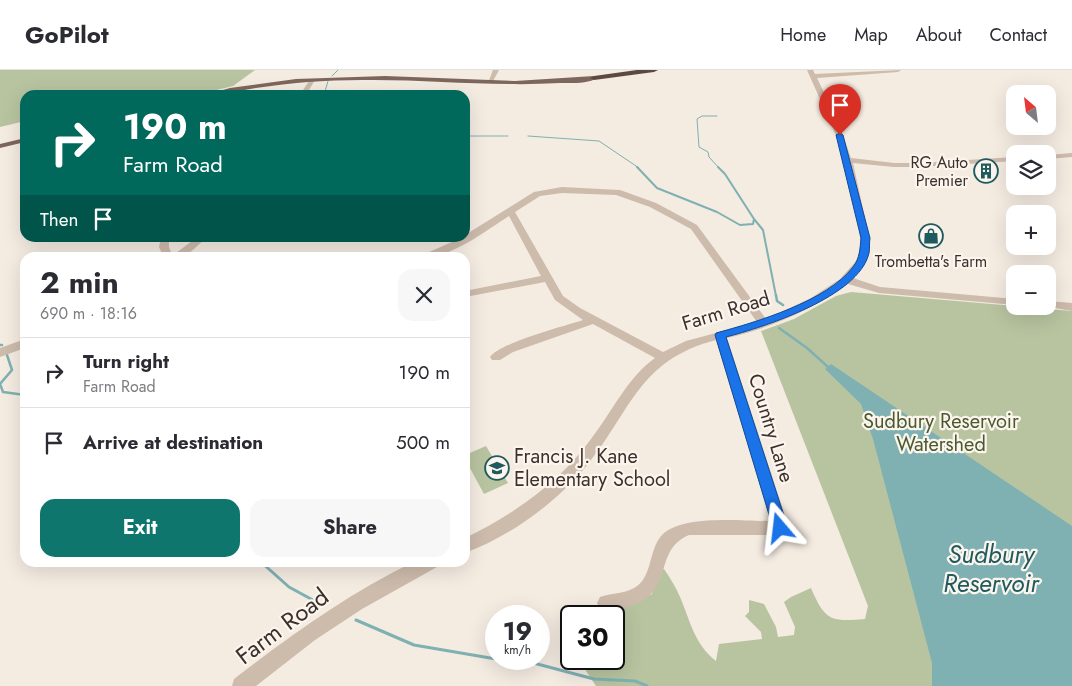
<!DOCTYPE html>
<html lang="en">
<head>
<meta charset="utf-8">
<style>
  body { margin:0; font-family:Jost,sans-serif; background:#f7f7f7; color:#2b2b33; height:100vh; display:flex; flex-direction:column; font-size:19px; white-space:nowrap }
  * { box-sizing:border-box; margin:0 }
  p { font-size:16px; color:#7c7c81 }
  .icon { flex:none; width:28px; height:28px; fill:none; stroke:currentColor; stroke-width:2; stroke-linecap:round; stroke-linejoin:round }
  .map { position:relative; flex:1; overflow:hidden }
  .sheet { position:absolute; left:20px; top:182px; width:450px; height:315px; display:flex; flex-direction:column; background:#fff; border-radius:15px; box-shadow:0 5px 20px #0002 }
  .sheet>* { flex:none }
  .guide { position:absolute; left:20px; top:20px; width:450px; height:152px; border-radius:15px; box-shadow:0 5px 20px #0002; background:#00695c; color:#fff; overflow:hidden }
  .needle { width:32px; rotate:332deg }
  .tools { position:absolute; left:1006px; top:15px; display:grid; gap:10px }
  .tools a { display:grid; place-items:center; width:50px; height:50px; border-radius:10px; background:#fff; box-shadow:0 5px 20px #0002; font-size:25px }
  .speed { position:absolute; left:485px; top:535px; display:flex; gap:10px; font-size:25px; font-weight:700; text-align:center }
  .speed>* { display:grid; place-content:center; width:65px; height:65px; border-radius:50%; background:#fff; box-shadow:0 5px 20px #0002; line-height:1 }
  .speed small { font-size:12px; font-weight:400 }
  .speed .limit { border:2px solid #111; border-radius:8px; background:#fff; color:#111 }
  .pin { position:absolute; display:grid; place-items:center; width:42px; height:42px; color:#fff; margin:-51px -21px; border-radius:50% 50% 50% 0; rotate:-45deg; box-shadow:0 0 5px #0007 }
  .pin .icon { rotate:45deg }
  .me { position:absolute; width:55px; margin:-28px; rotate:343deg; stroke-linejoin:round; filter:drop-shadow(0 0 4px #0008) }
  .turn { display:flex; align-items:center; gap:18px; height:105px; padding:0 20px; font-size:22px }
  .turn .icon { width:65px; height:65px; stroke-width:2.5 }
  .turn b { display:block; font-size:35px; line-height:42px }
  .then { display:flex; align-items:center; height:48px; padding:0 20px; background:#0003; gap:10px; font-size:19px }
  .round { display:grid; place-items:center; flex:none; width:52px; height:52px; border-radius:15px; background:#f7f7f7 }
  .summary { display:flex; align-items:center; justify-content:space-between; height:85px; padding:0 20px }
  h1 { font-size:30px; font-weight:700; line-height:38px }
  .primary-button { display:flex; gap:10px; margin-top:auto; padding:10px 20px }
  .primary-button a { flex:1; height:58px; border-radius:15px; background:#0f766e; color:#fff; font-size:20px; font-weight:700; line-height:58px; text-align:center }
  .primary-button a+a { background:#f7f7f7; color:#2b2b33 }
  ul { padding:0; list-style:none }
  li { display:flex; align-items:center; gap:15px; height:70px; padding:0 20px; border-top:1px solid #e1e1e2 }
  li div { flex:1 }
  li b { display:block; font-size:19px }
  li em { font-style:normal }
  header { display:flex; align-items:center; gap:30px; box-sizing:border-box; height:70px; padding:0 25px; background:#fff; border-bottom:1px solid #e1e1e2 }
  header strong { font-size:24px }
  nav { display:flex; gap:28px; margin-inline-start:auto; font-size:18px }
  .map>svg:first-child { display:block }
  .green { fill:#b8c4a0 }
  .water { fill:#7fb0b2 }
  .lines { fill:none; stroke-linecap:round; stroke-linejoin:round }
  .stream-far3 { stroke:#7fb0b2; stroke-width:1 }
  .stream-far2 { stroke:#7fb0b2; stroke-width:2 }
  .stream-far1 { stroke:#7fb0b2; stroke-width:2.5 }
  .stream { stroke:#7fb0b2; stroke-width:3 }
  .minor { fill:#cdbbac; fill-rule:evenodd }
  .major { fill:#7d675c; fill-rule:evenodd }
  .highway { fill:#5c4a42; fill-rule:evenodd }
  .route { fill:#1a73e8; stroke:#114b97 }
  .labels { text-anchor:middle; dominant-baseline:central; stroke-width:4.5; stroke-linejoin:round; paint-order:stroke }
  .far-poi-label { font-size:16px; fill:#3b302b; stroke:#fbf5ee; text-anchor:end }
  .street-label { font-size:20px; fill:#3b302b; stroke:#fbf5ee }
  .park-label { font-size:20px; fill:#4a5a2e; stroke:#fbf5ee }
  .poi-label { font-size:20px; fill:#3b302b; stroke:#fbf5ee; text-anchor:start }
  .near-street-label { font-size:24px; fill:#3b302b; stroke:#fbf5ee }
  .near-water-label { font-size:25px; font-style:italic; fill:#1f5a5e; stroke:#fbf5ee }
</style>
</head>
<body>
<header>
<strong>GoPilot</strong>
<nav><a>Home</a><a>Map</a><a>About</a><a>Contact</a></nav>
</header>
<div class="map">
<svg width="1072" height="616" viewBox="0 0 1072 616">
  <rect width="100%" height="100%" fill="#f4ebe1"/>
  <!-- green -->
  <path class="green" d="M0,0h255l-22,16 -37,9h-171v26l-25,6z
    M851,222l221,19v375h-476l-10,-15v-12h28v-43h-19l4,-7 34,-7 19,-8 5,-23 7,-2c6,9 12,18 16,28 10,23 14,47 36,64l3,-17 43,-5 -1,-7 -16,-16 4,-4v-12l15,4 12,23 2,10 16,-2 1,-8 -11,-25 7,-5 20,-9c14,33 20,34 54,31l3,-13 -107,-275 33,-12 42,-23z
    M486,376l22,37 -24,11 -19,-35v-4z"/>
  <!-- water -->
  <path class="water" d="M831,294l241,162v160h-140v-23l-59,-224 -12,-35 -36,-35z"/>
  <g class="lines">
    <!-- stream-far3 -->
    <path class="stream-far3" d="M332,6l6,-6
      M324,25l4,-14
      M717,46h-15l-5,3 2,28 9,5 1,5 10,11
      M465,66h43
      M528,66l71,5 40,27"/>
    <!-- stream-far2 -->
    <path class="stream-far2" d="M637,97l20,21 60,24 23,13 13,-1 1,-5 9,11 13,66
      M718,97l7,7 29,45"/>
    <!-- stream-far1 -->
    <path class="stream-far1" d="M776,225l1,6 6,4
      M779,258l28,20 21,19
      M0,275h2
      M7,285l5,15 -12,14 3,8 22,3"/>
    <!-- stream -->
    <path class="stream" d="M261,492l28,25 33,18
      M356,550l58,25 82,14
      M498,589l28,2 68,18 41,2 12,5"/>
    <!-- minor -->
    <path class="minor" d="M493,0h6l-7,13h-4z
      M807,0h6l2,4 86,-4 -3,2 -81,6 22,46 12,34 43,5h26l95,-6v4l-95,6h-26l-41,-4 17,78 -3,19 -14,18 27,9 135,12v6l-136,-12 -31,-9c-37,26 -77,44 -121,54l62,190 -3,5 -5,2h-92c-38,16 -12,59 -62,72 -9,3 -18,5 -27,2l-3,-6 3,-6c11,-4 23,-3 34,-9 19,-10 14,-38 28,-53 20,-21 81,-14 109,-14l-55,-181c-77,20 -84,69 -128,124 -31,38 -77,72 -123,89v-15c49,-24 94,-55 126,-99 21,-27 36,-61 64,-81l-62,-34 -80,28 -13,8h-8l-2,-3c9,-14 75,-31 93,-37l-28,-20 -10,-18 -80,15v-6l76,-15 -32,-60c-27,17 -57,42 -90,42l1,-2 41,-18h4v-3l69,-43 28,-5 58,3 36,13 41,22 69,94 45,-21 29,-19 17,-19 4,-12 -2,-20 -20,-86zM562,123l54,2 34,12 41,22 66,93 -71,19 -23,11 -83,-44 -17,-12 -48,-84 25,-16z
      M310,9l5,1 -9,15h-6z
      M1072,83v4l-24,2v-4z
      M161,168h8v9l2,5 5,1 20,-15h10l-22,20 -21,-2 -4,-9z
      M1048,231l24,2v8l-28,-5h4z
      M25,269v9l-25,9v-9z
      M413,492h26l-2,5 -75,42 -47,31 -59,46h-24l2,-7c57,-44 114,-85 179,-117z"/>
    <!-- major -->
    <path class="major" d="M385,6l130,5 79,-5 3,2c-9,6 -26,5 -37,5 -66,4 -132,-4 -198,-3 -49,0 -97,5 -144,15h-13l25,-7 66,-9z
      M25,68v4l-25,6v-4z"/>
    <!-- highway -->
    <path class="highway" d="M637,0h21l-4,2 -60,8 -4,-2 4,-2z"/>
  </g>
  <!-- route -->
  <path class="route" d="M840,63l3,2 27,103c-1,5 0,11 -1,15 -10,44 -105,74 -143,84l62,191 -3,4 -5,2 -4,-2 -3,-4 -58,-193 1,-2c41,-11 111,-32 137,-66 7,-9 7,-19 8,-29l-25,-103z"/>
  <!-- icons -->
  <defs>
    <g id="building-ring" transform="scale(1.25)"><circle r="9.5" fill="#fbf5ee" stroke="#1f5a5e" stroke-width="1.5"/><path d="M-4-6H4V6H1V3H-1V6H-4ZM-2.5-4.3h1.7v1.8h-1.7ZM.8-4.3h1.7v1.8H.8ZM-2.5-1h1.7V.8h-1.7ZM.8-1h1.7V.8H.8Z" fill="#1f5a5e"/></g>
    <g id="shop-ring" transform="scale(1.25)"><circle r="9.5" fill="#fbf5ee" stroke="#1f5a5e" stroke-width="1.5"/><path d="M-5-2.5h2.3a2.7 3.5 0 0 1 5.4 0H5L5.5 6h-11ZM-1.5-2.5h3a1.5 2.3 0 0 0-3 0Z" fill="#1f5a5e"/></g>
    <g id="school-ring" transform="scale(1.25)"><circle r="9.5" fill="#fbf5ee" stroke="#1f5a5e" stroke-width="1.5"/><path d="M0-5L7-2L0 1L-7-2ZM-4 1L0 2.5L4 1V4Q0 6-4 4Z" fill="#1f5a5e"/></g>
  </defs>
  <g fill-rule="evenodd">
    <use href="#building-ring" x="986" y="101"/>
    <use href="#shop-ring" x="931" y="166"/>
    <use href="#school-ring" x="497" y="398"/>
  </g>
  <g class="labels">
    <!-- far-poi labels -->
    <g class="far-poi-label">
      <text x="968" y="92">RG Auto<tspan x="968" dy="18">Premier</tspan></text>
      <text x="931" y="191" text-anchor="middle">Trombetta's Farm</text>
    </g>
    <!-- street labels -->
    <g class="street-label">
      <text transform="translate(726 241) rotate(-17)">Farm Road</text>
      <text transform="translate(771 358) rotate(73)">Country Lane</text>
    </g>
    <!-- park labels -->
    <g class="park-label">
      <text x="941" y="351">Sudbury Reservoir<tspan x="941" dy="23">Watershed</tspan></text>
    </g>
    <!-- poi labels -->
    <g class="poi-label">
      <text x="514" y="386">Francis J. Kane<tspan x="514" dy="23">Elementary School</tspan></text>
    </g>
    <!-- near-street labels -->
    <g class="near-street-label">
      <text transform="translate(282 556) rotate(-37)">Farm Road</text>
    </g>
    <!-- near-water labels -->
    <g class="near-water-label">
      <text x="991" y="484">Sudbury<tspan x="991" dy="29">Reservoir</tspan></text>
    </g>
  </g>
</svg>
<div class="tools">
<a><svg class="needle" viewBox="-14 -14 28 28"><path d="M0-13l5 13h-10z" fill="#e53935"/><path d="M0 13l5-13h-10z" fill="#7c7c81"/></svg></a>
<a><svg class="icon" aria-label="layers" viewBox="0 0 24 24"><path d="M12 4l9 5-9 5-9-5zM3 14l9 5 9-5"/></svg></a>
<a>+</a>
<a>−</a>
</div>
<div class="speed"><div>19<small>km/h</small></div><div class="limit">30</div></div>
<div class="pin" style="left:840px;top:65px;background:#d93025"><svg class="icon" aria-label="arrive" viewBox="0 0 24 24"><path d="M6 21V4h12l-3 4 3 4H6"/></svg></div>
<svg class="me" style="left:780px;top:458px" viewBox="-20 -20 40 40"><path d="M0-17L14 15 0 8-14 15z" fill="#1a73e8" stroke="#fff" stroke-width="4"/></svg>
<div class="guide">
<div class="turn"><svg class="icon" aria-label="right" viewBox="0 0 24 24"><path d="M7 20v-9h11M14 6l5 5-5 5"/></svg><div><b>190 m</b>Farm Road</div></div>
<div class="then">Then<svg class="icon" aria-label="arrive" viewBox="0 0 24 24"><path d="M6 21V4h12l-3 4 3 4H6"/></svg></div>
</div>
<section class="sheet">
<div class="summary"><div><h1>2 min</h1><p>690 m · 18:16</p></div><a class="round"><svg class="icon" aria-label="close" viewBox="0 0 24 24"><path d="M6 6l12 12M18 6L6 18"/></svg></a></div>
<ul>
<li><svg class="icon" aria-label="right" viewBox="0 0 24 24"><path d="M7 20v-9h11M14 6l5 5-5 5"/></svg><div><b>Turn right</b><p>Farm Road</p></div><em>190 m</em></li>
<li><svg class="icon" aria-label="arrive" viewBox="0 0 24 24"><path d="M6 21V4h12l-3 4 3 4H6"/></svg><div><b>Arrive at destination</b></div><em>500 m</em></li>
</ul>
<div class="primary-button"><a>Exit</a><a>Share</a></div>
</section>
</div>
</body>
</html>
